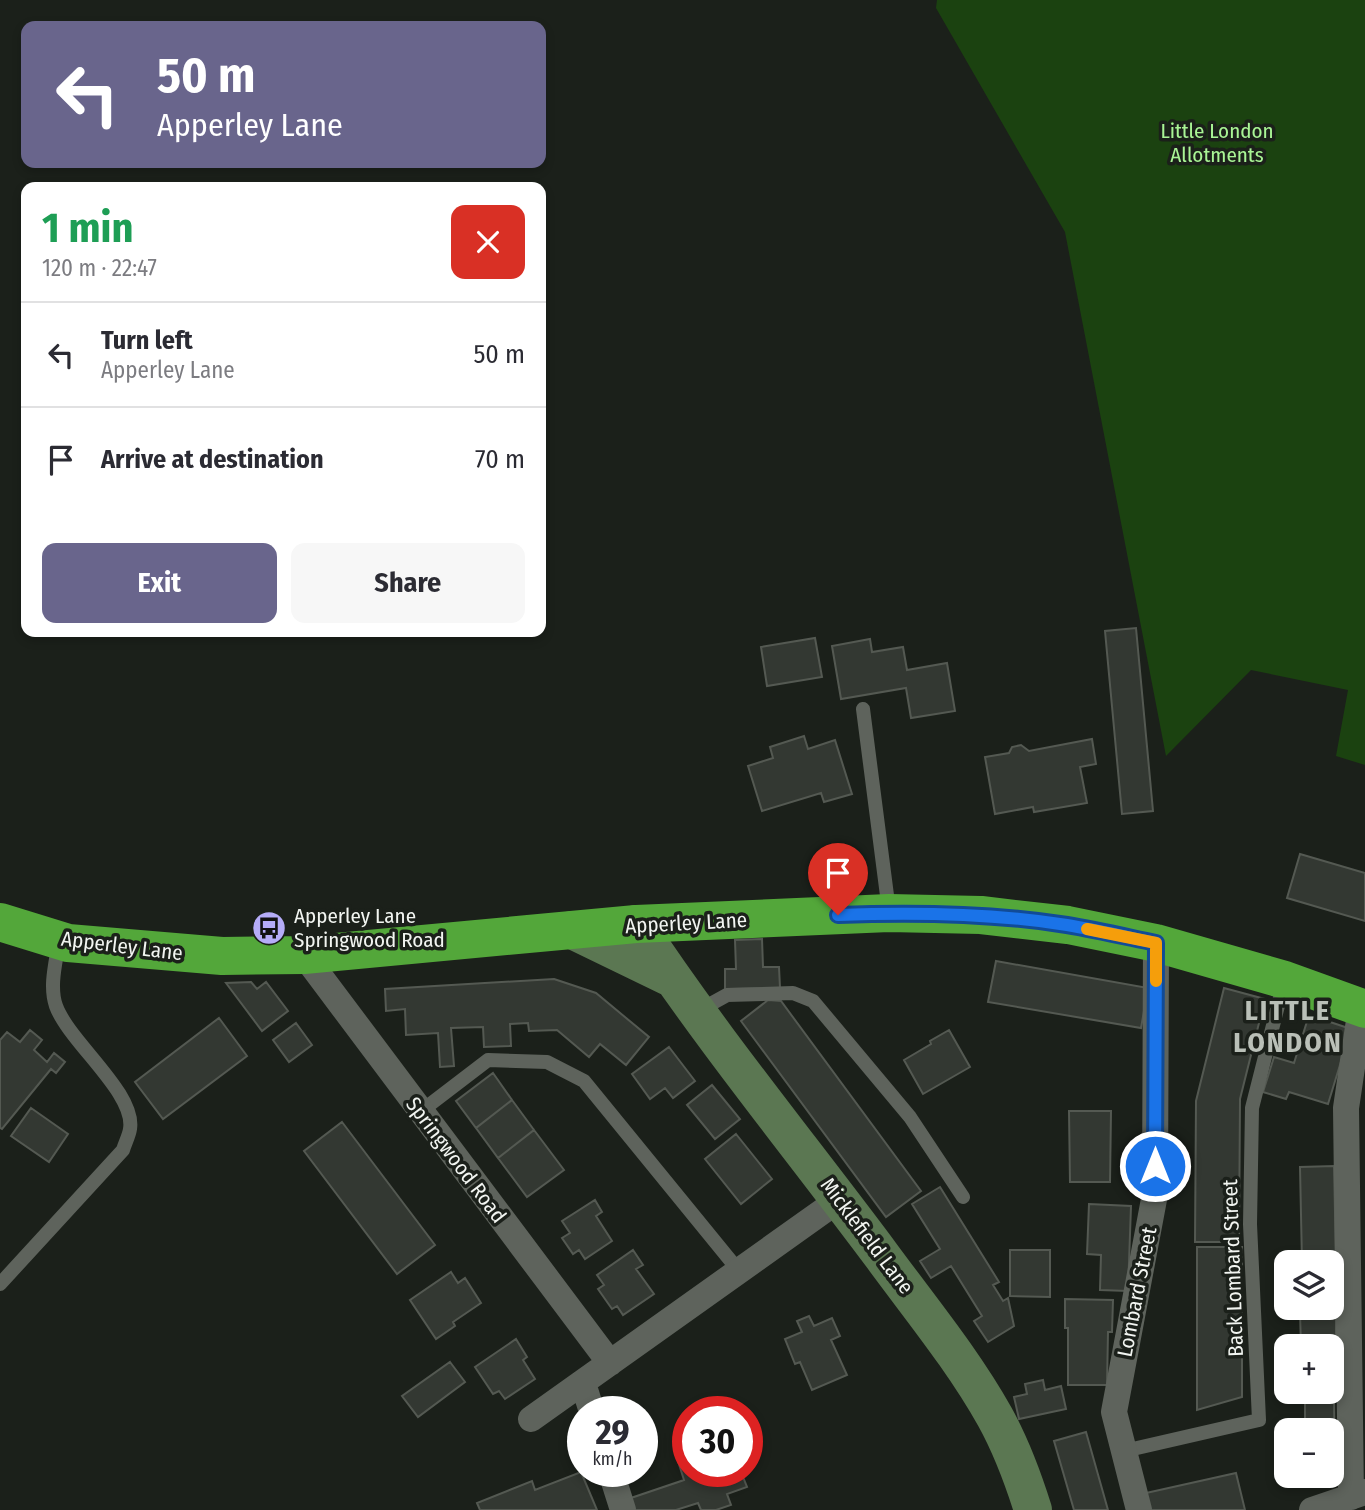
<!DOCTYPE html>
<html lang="en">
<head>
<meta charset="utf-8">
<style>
  body { margin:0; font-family:"Fira Sans Condensed",sans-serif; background:#f7f7f7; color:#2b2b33; height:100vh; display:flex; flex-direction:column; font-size:26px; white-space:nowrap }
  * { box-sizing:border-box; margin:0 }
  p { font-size:23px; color:#7c7c81 }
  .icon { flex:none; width:38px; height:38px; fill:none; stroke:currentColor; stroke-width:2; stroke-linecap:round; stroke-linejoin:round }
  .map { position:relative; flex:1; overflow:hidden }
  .side { position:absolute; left:21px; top:182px; width:525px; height:455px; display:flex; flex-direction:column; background:#fff; border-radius:14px; box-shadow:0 4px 10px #0003 }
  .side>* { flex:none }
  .banner { position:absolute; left:21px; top:21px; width:525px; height:147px; border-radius:14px; box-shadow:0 4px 10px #0003; background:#69658c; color:#fff; overflow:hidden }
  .fabs { position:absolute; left:1274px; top:1250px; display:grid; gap:14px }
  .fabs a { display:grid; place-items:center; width:70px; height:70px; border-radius:14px; background:#fff; box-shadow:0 4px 10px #0003; font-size:35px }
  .speed { position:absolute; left:567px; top:1396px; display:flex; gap:14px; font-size:35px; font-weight:700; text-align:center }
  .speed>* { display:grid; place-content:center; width:91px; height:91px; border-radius:50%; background:#fff; box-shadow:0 4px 10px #0003; line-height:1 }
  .speed small { font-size:18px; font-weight:400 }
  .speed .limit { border:10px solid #d22; background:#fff; color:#111 }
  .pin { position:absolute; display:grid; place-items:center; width:60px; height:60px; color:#fff; margin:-72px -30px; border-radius:50% 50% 50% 0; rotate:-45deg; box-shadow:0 0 7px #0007 }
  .pin .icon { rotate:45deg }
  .me { position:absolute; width:77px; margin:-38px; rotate:0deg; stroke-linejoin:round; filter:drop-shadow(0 0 5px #0008) }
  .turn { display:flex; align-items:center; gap:24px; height:147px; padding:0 21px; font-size:32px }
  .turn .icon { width:91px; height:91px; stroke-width:2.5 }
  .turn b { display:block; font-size:49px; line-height:60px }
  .round { display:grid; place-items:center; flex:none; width:74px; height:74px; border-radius:14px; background:#f7f7f7 }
  .summary { display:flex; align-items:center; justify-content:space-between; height:119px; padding:0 21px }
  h1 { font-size:42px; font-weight:700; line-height:52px; color:#1e9e55 }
  .action { display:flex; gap:14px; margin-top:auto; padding:14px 21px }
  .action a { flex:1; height:80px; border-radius:14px; background:#69658c; color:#fff; font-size:28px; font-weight:700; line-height:80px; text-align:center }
  .action a+a { background:#f7f7f7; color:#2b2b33 }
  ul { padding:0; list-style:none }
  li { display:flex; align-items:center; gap:21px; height:105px; padding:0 21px; border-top:2px solid #e1e1e2 }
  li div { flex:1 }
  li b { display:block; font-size:26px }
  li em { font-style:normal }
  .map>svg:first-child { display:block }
  .green { fill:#1b4210 }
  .building { fill:#333832; stroke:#545952; stroke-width:2 }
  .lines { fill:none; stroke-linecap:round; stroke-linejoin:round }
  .lane { stroke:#5e635c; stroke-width:14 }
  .street { stroke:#5e635c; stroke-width:26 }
  .secondary { stroke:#5b7752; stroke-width:38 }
  .highway { stroke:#53a73a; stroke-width:38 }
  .route-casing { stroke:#114b97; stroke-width:18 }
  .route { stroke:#1a73e8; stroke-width:12 }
  .slow { stroke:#f59e0b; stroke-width:12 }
  .labels { text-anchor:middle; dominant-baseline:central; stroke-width:7; stroke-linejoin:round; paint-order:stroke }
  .park-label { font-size:21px; fill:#a9f595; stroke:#1b201a }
  .poi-label { font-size:21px; fill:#f2f5f1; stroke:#1b201a; text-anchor:start }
  .street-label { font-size:21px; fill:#f2f5f1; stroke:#1b201a }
  .district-label { font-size:28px; font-weight:bold; letter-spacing:2px; fill:#bac0b8; stroke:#1b201a }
</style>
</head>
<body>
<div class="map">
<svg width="1365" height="1510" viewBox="0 0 1365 1510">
  <rect width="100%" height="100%" fill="#1b201a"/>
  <!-- green -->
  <path class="green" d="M937,0h428v765l-29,-9 12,-66 -97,-20 -85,86 -101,-524 -129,-224z"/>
  <!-- building -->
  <path class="building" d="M1136,628l17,183 -31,3 -17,-183z
    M815,638l7,39 -55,9 -6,-39z
    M870,639l2,13 31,-5 4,23 40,-7 8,48 -44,7 -5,-30 -65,11 -9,-53z
    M804,736l4,13 27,-9 17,54 -28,8 -3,-9 -59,18 -14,-45 25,-8 -3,-11z
    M1092,739l4,25 -16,3 7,36 -53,9 -1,-5 -38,7 -10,-57 24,-4 3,-6 9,-2 8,6z
    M1300,854l65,19v48l-78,-23z
    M762,939l1,28h16l1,21 -55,1v-20h11l-1,-29z
    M996,961l152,27 -7,40 -153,-26z
    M554,979l42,14 53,44 -23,28 -26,-21 -11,13 -32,-27 -28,1 -1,-8 -18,1 1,22 -27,1 -1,-20 -32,1 3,38 -14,1 -2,-34 -32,2 -1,-26 -19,2 -1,-22z
    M251,982l6,7 9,-7 22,29 -26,20 -36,-48z
    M1224,988l41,11 -25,100 -1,143h-44l1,-141z
    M768,1000l13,1 140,190 -35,26 -145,-196z
    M1309,1015l42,14 -23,75 -39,-12 -3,7 -23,-7 11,-35 20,6z
    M219,1018l28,38 -84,63 -28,-37z
    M296,1023l16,22 -23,17 -16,-22z
    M30,1030l12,10 -8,10 13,12 7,-9 11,9 -9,11 -5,-4 -49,60 -2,-1v-88l7,-8 13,10z
    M949,1030l21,37 -47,27 -19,-34 27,-16 -1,-3z
    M669,1047l26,34 -22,17 -8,-10 -15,11 -18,-25z
    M493,1073l19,27 -36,28 -20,-27z
    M712,1085l28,34 -25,20 -28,-34z
    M512,1100l22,30 -36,28 -22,-30z
    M31,1108l37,26 -19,28 -38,-26z
    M1069,1111h42l-1,71h-40z
    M342,1122l93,123 -38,29 -93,-123z
    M534,1130l30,40 -37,27 -29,-39z
    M736,1134l36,45 -31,25 -36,-45z
    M1334,1166l3,140h-5v-44h-30l-2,-95z
    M940,1187l59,95 -6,3 10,16 5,-3 6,28 -26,16 -14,-21 8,-5 -31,-50 -20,12 -11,-17 20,-12 -28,-45z
    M595,1200l7,12 -6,4 16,25 -27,18 -6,-9 -6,4 -11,-16 8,-5 -8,-12z
    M1089,1204l42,2 -3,85 -28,-1 1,-35 -14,-1z
    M1197,1247h45v150l-45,13z
    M633,1250l10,15 -7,4 18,25 -31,21 -6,-9 -5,3 -14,-20 6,-4 -7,-10z
    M1010,1250h40v47l-40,-1z
    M451,1272l7,11 7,-5 16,25 -28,19 2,4 -19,13 -26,-39z
    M1065,1299l48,1 -1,32h-4l-1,53h-39v-57h-3z
    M1300,1313h36v67h-4v-34h-31z
    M809,1316l5,10 18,-8 8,18 -9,4 16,35 -35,15 -12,-28 -5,2 -10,-25 17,-7 -5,-11z
    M516,1339l11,18 -4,3 12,19 -30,20 -6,-8 -6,3 -18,-27z
    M450,1362l15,20 -47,35 -16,-21z
    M1043,1380l2,10 16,-4 5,23 -47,10 -5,-22 13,-3 -2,-10z
    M1334,1397l1,85 -30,1v-8h27v-45h-27v-32z
    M1086,1432l22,78h-34l-20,-69z
    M688,1451v21h53l6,15 -20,7 4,11 -15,5h-15l-3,-7 -22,7h-45l-3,-11 56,-19 -8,-25z
    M581,1472l16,38h-117l-3,-7 55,-22 3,9z
    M1236,1473l9,37h-95l-4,-17z"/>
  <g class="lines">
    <!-- lane -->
    <path class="lane" d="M863,709l26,202
      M698,1011l29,-16 66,-2 20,8 97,116 53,80
      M420,1112l68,-52 59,2 37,19 155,190
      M0,1284l123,-134c2,-7 6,-14 7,-21 6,-36 -61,-87 -74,-123 -7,-20 0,-44 3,-65
      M1124,1451l135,-31 -9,-196 2,-116 32,-126"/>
    <!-- street -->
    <path class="street" d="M304,955l306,408
      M583,1383l9,29
      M531,1419l309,-220
      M611,1472l12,38
      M1351,1497l-5,-389 15,-101
      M1139,1510l-25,-98 41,-218 1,-251
      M1312,1510l53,-18"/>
    <!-- secondary -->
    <path class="secondary" d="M636,924c76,115 164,222 246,332 39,53 81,104 113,161 16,29 28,61 38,93
      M572,930l99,48"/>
    <!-- highway -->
    <path class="highway" d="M0,922l68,21 154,13 82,-1 332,-31 253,-11 92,2 87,10 88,18 129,37 80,29"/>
  </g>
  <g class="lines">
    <!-- route casing -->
    <g class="route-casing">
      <path id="route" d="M838,915c77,-3 154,-2 229,10 30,5 60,12 89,18l-1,223"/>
    </g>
    <!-- route -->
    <use href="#route" class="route"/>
    <!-- slow -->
    <path class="slow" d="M1087,929l69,14v38"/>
  </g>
  <!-- icons -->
  <defs>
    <g id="bus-disc" transform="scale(1.75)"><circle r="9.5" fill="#b5acf8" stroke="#1b201a"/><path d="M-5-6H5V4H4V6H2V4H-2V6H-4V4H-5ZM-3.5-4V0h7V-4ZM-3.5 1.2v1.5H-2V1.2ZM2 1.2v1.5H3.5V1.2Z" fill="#111"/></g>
  </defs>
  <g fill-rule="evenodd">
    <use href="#bus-disc" x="269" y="928"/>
  </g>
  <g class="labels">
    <!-- park labels -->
    <g class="park-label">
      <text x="1217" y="131">Little London<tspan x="1217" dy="24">Allotments</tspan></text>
    </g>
    <!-- poi labels -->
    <g class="poi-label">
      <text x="294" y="916">Apperley Lane<tspan x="294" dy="24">Springwood Road</tspan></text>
    </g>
    <!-- street labels -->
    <g class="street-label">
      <text transform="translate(686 923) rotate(-3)">Apperley Lane</text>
      <text transform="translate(122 946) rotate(7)">Apperley Lane</text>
      <text transform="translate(456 1160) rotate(53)">Springwood Road</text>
      <text transform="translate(867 1236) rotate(53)">Micklefield Lane</text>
      <text transform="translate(1233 1268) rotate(-92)">Back Lombard Street</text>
      <text transform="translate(1137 1292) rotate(-79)">Lombard Street</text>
    </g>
    <!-- district labels -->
    <g class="district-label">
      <text x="1288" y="1010">LITTLE<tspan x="1288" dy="32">LONDON</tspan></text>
    </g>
  </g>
</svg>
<div class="fabs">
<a><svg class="icon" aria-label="layers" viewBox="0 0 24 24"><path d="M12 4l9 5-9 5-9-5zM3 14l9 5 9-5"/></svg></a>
<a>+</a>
<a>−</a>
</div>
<div class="speed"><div>29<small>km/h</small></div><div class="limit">30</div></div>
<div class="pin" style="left:838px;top:915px;background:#d93025"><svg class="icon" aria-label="arrive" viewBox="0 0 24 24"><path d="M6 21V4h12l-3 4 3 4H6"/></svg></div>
<svg class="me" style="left:1155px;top:1166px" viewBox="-20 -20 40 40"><circle r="17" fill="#1a73e8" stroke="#fff" stroke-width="3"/><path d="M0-11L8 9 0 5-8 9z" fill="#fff"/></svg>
<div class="banner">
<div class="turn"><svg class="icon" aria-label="left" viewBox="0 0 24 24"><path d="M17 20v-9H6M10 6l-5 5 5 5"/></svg><div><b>50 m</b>Apperley Lane</div></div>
</div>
<section class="side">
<div class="summary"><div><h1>1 min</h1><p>120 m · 22:47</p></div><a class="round" style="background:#d93025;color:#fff"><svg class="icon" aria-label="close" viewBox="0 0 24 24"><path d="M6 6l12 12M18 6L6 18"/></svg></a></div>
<ul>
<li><svg class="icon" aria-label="left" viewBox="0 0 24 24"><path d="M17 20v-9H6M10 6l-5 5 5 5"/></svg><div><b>Turn left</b><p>Apperley Lane</p></div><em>50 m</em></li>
<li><svg class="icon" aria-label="arrive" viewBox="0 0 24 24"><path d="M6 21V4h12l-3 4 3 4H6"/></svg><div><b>Arrive at destination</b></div><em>70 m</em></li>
</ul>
<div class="action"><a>Exit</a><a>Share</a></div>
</section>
</div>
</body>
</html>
